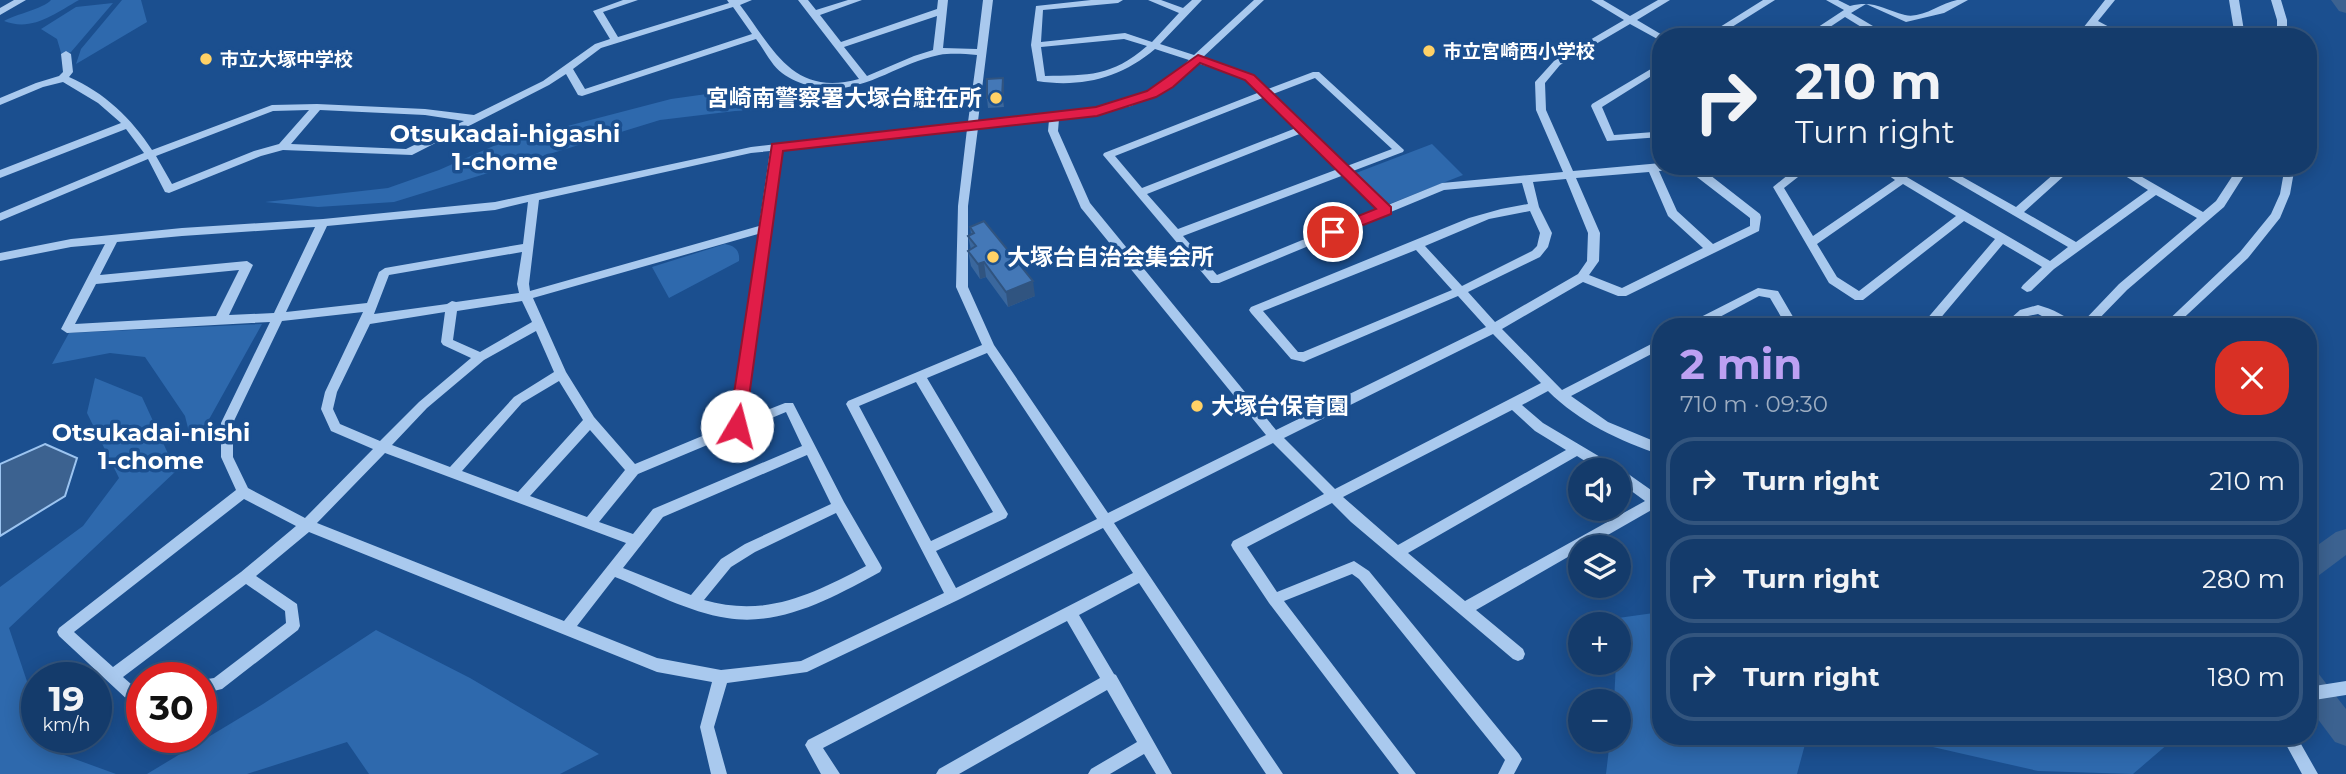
<!DOCTYPE html>
<html lang="en">
<head>
<meta charset="utf-8">
<style>
  body { margin:0; font-family:Montserrat,"Noto Sans JP",sans-serif; background:#214673; color:#f1f3f6; height:100vh; display:flex; flex-direction:column; font-size:26px; white-space:nowrap }
  * { box-sizing:border-box; margin:0 }
  p { font-size:23px; color:#9dadc1 }
  .icon { flex:none; width:38px; height:38px; fill:none; stroke:currentColor; stroke-width:2; stroke-linecap:round; stroke-linejoin:round }
  .map { position:relative; flex:1; overflow:hidden }
  .drawer { position:absolute; left:1652px; top:318px; width:665px; height:427px; display:flex; flex-direction:column; background:#143b6b; border-radius:28px; box-shadow:0 4px 18px #0003,0 0 0 2px #33557e }
  .drawer>* { flex:none }
  .guide { position:absolute; left:1652px; top:28px; width:665px; height:147px; border-radius:28px; box-shadow:0 4px 18px #0003,0 0 0 2px #33557e; background:#143b6b; color:#f1f3f6; overflow:hidden }
  .controls { position:absolute; left:1568px; top:458px; display:grid; gap:14px }
  .controls a { display:grid; place-items:center; width:63px; height:63px; border-radius:50%; background:#143b6b; box-shadow:0 4px 18px #0003,0 0 0 2px #33557e; font-size:35px }
  .speed { position:absolute; left:21px; top:662px; display:flex; gap:14px; font-size:35px; font-weight:700; text-align:center }
  .speed>* { display:grid; place-content:center; width:91px; height:91px; border-radius:50%; background:#143b6b; box-shadow:0 4px 18px #0003,0 0 0 2px #33557e; line-height:1 }
  .speed small { font-size:18px; font-weight:400 }
  .speed .limit { border:10px solid #d22; background:#fff; color:#111 }
  .pin { position:absolute; display:grid; place-items:center; width:60px; height:60px; color:#fff; margin:-30px; border:4px solid #fff; border-radius:50%; box-shadow:0 2px 7px #0007 }
  .me { position:absolute; width:77px; margin:-38px; rotate:8deg; stroke-linejoin:round; filter:drop-shadow(0 0 5px #0008) }
  .turn { display:flex; align-items:center; gap:24px; height:147px; padding:0 28px; font-size:32px }
  .turn .icon { width:91px; height:91px; stroke-width:2.5 }
  .turn b { display:block; font-size:49px; line-height:60px }
  .round { display:grid; place-items:center; flex:none; width:74px; height:74px; border-radius:28px; background:#214673 }
  .overview { display:flex; align-items:center; justify-content:space-between; height:119px; padding:0 28px }
  h1 { font-size:42px; font-weight:700; line-height:52px; color:#bca0f2 }
  ul { padding:0; list-style:none }
  li { display:flex; align-items:center; gap:21px; height:88px; margin:0 14px 10px; padding:0 14px; border:4px solid #33557e; border-radius:28px }
  li div { flex:1 }
  li b { display:block; font-size:26px }
  li em { font-style:normal }
  .map>svg:first-child { display:block }
  .green { fill:#2e69ad }
  .water { fill:#3c6290; stroke:#9cc4f0; stroke-width:2 }
  .lines { fill:none; stroke-linecap:round; stroke-linejoin:round }
  .river { fill:#3c6290; fill-rule:evenodd }
  .minor { fill:#a9c9ee; fill-rule:evenodd }
  .wall { fill:#3a679d }
  .shaded-wall { fill:#305480 }
  .building { fill:#4478b7; stroke:#305480; stroke-width:2 }
  .route { fill:#e11d48; stroke:#92132f; stroke-width:2 }
  .poi-dot { fill:#ffd166; stroke:#1b4f8f; stroke-width:2.5 }
  .labels { text-anchor:middle; dominant-baseline:central; stroke-width:7; stroke-linejoin:round; paint-order:stroke }
  .far-poi-label { font-size:19px; font-weight:bold; fill:#fff; stroke:#1b4f8f; text-anchor:start }
  .poi-label { font-size:23px; font-weight:bold; fill:#fff; stroke:#1b4f8f; text-anchor:start }
  .neighbourhood-label { font-size:24px; font-weight:bold; fill:#fff; stroke:#1b4f8f }
</style>
</head>
<body>
<div class="map">
<svg width="2346" height="774" viewBox="0 0 2346 774">
  <rect width="100%" height="100%" fill="#1b4f8f"/>
  <!-- green -->
  <path class="green" d="M51,0h28c-25,14 -47,32 -75,21 12,-7 39,-12 47,-21z
    M122,0h19l6,22 -71,42 5,-15z
    M113,3l-42,49 -9,4 -5,-17 -16,-10 35,-22z
    M721,92l111,14 -97,5 -75,9 -266,82 -76,5 -53,-5 123,-14 51,-18 59,-26 173,-45z
    M1432,144l31,31 -76,30 -31,-32z
    M725,244c10,2 15,6 14,17l-70,37 -17,-31z
    M262,324l-55,99 -17,13 -5,-20 -40,-59 -35,-4 -58,11 17,-31z
    M95,378l47,19 34,74 -167,157 28,83v26h8l5,13 66,24h-116v-187l83,-61 36,-48 -32,-65z
    M1661,612v125h146l-10,37h-191l4,-34h9v-38h-5l2,-39h3l-1,-45z
    M376,630l94,48 129,76 -39,20h-191l-22,-32 -100,32h-100l116,-70z
    M1889,737h287l-43,37 -95,-3z"/>
  <!-- water -->
  <path class="water" d="M45,444l32,14 -12,38 -65,40v-72z"/>
  <g class="lines">
    <!-- river -->
    <path class="river" d="M2331,0h15v13l-7,-2z
      M2346,529v26l-28,21 -10,4v-28l28,-20z
      M2308,670l10,3 28,36v37l-11,-4 -27,-36z"/>
    <!-- minor -->
    <path class="minor" d="M14,0h12l-26,15v-7z
      M623,0h15l-35,12 15,25 111,-34 -2,-3h25l-12,5c34,45 53,92 119,74l-61,-79h10l8,10 32,-10h14l-42,15 21,27 96,-33 1,-9h10l-5,48 34,1 6,-49h10l-15,121c60,-7 134,-6 187,-39 8,-5 16,-15 24,-22l-34,-11c-34,29 -74,39 -118,32l-6,-36 5,-39 55,-6h32l-5,3 -75,7 -2,32 84,-9 27,9 27,-29 -31,-13h13l22,8 9,-8h10l-42,44 34,11 60,-55h10l-62,58 51,17 15,14 45,-17h6l85,78 -1,2 -50,19 35,34 54,-22 121,-11 -27,-62 -1,-28 19,-21 70,-41 -33,-20h12l27,16 28,-16h12l-33,20 27,16 -3,1v4l-31,-17 -70,41 -15,18 1,27 27,61 88,-8v3h15l-5,4 -12,1 18,40 36,33 37,-18v-8l-57,-44 -13,-8h15l6,2 59,46 1,3 -2,14 -133,65h-8l-35,-14 -81,47 60,61 99,-51v10l-90,47 37,26 53,22v11c-41,-14 -82,-33 -113,-64l-26,14 21,18 74,44 1,3 6,1 37,26v12l-6,-1 -70,40h-5v2l-104,60 47,39 2,5 -2,5 -5,2 -5,-2 -162,-137 -19,-19 -85,44 30,45 77,-31 15,10 150,183 3,5 -8,15h-16l7,-14 -146,-181 -7,-5 -68,27 132,173h-17l-130,-171 -36,-54 -2,-4 2,-4 91,-47 -51,-51 -159,80 169,251h-17l-127,-191 -60,32 35,59 2,1 56,99h-16l-12,-20 -34,20h-22l3,-5 46,-27 -30,-52 -148,84h-23l3,-5 161,-91 -33,-57 -244,127 17,26h-19l-16,-29 3,-5 325,-167 -30,-45 -145,72 -151,72 -80,11 -13,44 13,47h-16l-11,-47 12,-45 -55,-10 -348,-140 -53,44 41,28 3,22 -2,4 -76,59 -21,5v-14l13,-2 72,-55 -1,-12 -39,-27 -123,93 16,14 3,-1v14l-11,-1 -72,-67 -2,-4 2,-4 177,-138 -15,-33v-34l49,-101 -203,11 -6,-4 44,-85 -34,3 -71,14v-8l71,-14 111,-11 141,-9 172,-17 256,-55 217,-25 9,-67c-13,-1 -26,-2 -38,0 -46,9 -78,43 -128,31 -10,-2 -21,-7 -29,-13 -11,-8 -18,-24 -26,-34l-174,57 -4,-1 -12,-21 -17,11 -137,70 -129,-5 -22,6 -92,37 -4,-1 -17,-33 -148,62v-8l144,-60 -18,-24 -126,49v-8l121,-47 -23,-20 -35,-21 -20,5 -43,18v-7l36,-15 23,-7 4,-4 -2,-18 5,-3 5,3 2,18 -4,5c35,15 63,42 83,73l120,-45 45,-1 108,5 49,6 69,-34 52,-37 15,-5 -17,-28zM733,7l19,27 -167,55 -12,-20 28,-21zM937,16l-4,34 -19,6 -47,20 -23,-29zM1124,39l23,7c-36,31 -58,29 -102,30l-4,-29zM1197,63l50,16 13,13 -156,61 -1,2 108,128h8l225,-93 78,-7 6,21 -27,5 -32,9 -218,89 -2,3 2,3 40,46 13,3 4,-2 150,-64 28,31 -210,103 -186,-227 -32,-72 1,-12 38,-5 34,-8 41,-20zM1315,78l77,71 -45,17 -74,-72zM1265,97l31,31 -154,60 -27,-32zM309,110l-30,34 -25,7 -82,33 -16,-28 117,-45zM320,110l105,5 39,6 -58,28 -115,-5zM1049,120l-1,11 33,77 185,227 -158,78 -114,-168 -26,-58v-81l10,-78zM967,129l-9,77 -2,81 26,58 -134,56 -2,3 98,189 -143,68 -80,9 -64,-12 -80,-32 38,-49c37,15 73,35 112,41 54,9 107,-21 153,-46l2,-4 -2,-4 -36,-62 -51,-99h-8l-41,16 37,-269zM1302,133l36,36 -160,60 -31,-35zM770,151l-11,75 -229,65 -1,-7 10,-84 212,-47zM1649,172l19,44 35,32 -81,40 -33,-13 10,-14 1,-28 -24,-55zM1344,175l34,34 -161,66 -34,-39zM1566,179l22,54 -1,28 -9,13 -83,48 -27,-30 72,-35 8,-10 4,-14 -13,-26 -6,-25zM528,202l-5,42 -138,24 -6,4 -12,31 -81,9 41,-86 168,-16zM1530,211l10,22 -3,13 -5,5 -70,35 -37,-40 64,-27zM315,227l-41,86 -45,2 24,-50 -6,-4 -147,14 17,-33 65,-6zM758,234l-27,190 -96,40 -41,-47 -28,-45 -33,-74zM1416,250l36,40 -149,62h-5l-35,-41zM522,252l-5,32 2,9 -63,9 -4,-1 -5,3 -73,10 15,-39zM239,270l-23,46 -141,8 21,-40zM522,301l10,21 -52,30 -27,-12 4,-29zM363,312l-38,80 -4,17 10,22 42,18 -68,69 -57,-30 -15,-31v-34l49,-102zM445,312l-4,30 2,3 28,13 -52,44 -39,39 -40,-17 -7,-15 4,-17 33,-68zM536,331l18,41 -40,25 -64,70 -58,-22 35,-37 57,-48zM1493,334l48,49 -206,106 -51,-51zM987,353l110,166 -141,69 -20,-37 70,-33 2,-4 -81,-136zM559,381l24,39 -65,72 -56,-21 60,-68zM916,382l77,130 -62,29 -72,-135zM1512,410l23,21 31,19 -168,95 -55,-48zM786,412l16,34 -149,63 -20,25 -34,-12 39,-48zM590,430l35,40 -38,47 -57,-21zM385,453l241,90 -62,78 -247,-98zM807,455l24,49 -86,40 -24,15 -30,36 -68,-27 40,-51zM1577,456l24,15h18v11l26,19 -180,100 -57,-48zM244,499l52,27 -55,46 -128,95 -39,-35zM836,513l30,53c-53,28 -100,52 -162,34l27,-33 24,-15z
      M1763,0h12l-59,37h-12z
      M1826,0h12l12,6c24,-6 32,3 55,9 17,4 36,-12 52,-15 3,0 7,0 11,0l-24,13 -38,9 -40,-18 -15,9 27,16 5,8h-10l-2,-4 -26,-16 -30,20h-12l41,-27z
      M2105,0h10l-17,21 30,16h-13l-21,-10 -8,10h-10z
      M2229,0h10l6,37h-10z
      M2271,0h10l6,20v17h-10v-17z
      M1661,63v7l-59,37 12,28 40,-3 7,-3v8l-54,4 -16,-35 1,-2z
      M1799,166h13l-28,22 29,48 82,-56 -20,-14h13l162,95 18,-14 -139,-81h14l8,5 6,-5h12l-10,9 57,32 47,-41h12l-51,46 52,30 72,-52 -39,-24h14l80,46 13,-11 23,-35h11l-26,41 -97,83 -36,37h-13l41,-43 78,-66 -41,-23 -102,74 -23,22 -4,1 -6,-4 2,-3 19,-18 -39,-23 -70,83h-13l75,-88 -31,-18 -101,79h-8l-26,-17 -56,-96zM1903,184l53,32 -97,75 -22,-14 -20,-33z
      M2285,166h10l-5,28 -10,24 -32,40 -74,69h-13l79,-75 31,-38 9,-20z
      M1758,288l20,3 21,36h-12l-17,-29 -11,-2 -58,31h-16l2,-3z
      M2038,305c14,4 30,11 39,22h-14l-25,-13 -10,2 -14,11h-13l19,-17z
      M2346,681v14l-38,6v-14z
      M2282,737h15l21,37h-16z"/>
  </g>
  <!-- wall -->
  <path class="wall" d="M1003,78l1,10v19l-16,1 -1,-10z
    M970,227l65,69 -27,11 -22,-30 -6,2 -9,-13 -3,-15 3,-1 -3,-14 3,-1z"/>
  <!-- shaded-wall -->
  <path class="shaded-wall" d="M1003,78l1,10v19l-2,-10z
    M984,262l2,15 -6,2 -2,-15z
    M1033,281l2,15 -27,11 -2,-15z"/>
  <!-- building -->
  <path class="building" d="M1003,78l-1,19 -15,1v-19z
    M984,221l49,60 -27,11 -22,-30 -6,2 -10,-13 8,-5 -8,-10 6,-3 -4,-6z"/>
  <!-- route -->
  <path class="route" d="M1198,55l56,20 137,132v7l-53,21h-10l-3,-3 3,-4 48,-19 -131,-129 -45,-17 -27,24 -17,10 -59,19 -314,35 -38,275 -2,5h-11l-3,-5 43,-282 324,-37 51,-16z"/>
  <!-- markers -->
  <g class="poi-dot">
    <circle cx="1429" cy="51" r="7"/>
    <circle cx="206" cy="59" r="7"/>
    <circle cx="996" cy="98" r="7"/>
    <circle cx="993" cy="257" r="7"/>
    <circle cx="1197" cy="406" r="7"/>
  </g>
  <g class="labels">
    <!-- far-poi labels -->
    <g class="far-poi-label">
      <text x="1443" y="51">市立宮崎西小学校</text>
      <text x="220" y="59">市立大塚中学校</text>
    </g>
    <!-- poi labels -->
    <g class="poi-label">
      <text x="982" y="98" text-anchor="end">宮崎南警察署大塚台駐在所</text>
      <text x="1007" y="257">大塚台自治会集会所</text>
      <text x="1211" y="406">大塚台保育園</text>
    </g>
    <!-- neighbourhood labels -->
    <g class="neighbourhood-label">
      <text x="505" y="133">Otsukadai-higashi<tspan x="505" dy="28">1-chome</tspan></text>
      <text x="151" y="432">Otsukadai-nishi<tspan x="151" dy="28">1-chome</tspan></text>
    </g>
  </g>
</svg>
<div class="controls">
<a><svg class="icon" aria-label="sound" viewBox="0 0 24 24"><path d="M4 9h4l5-4v14l-5-4H4zM17 9q2 3 0 6"/></svg></a>
<a><svg class="icon" aria-label="layers" viewBox="0 0 24 24"><path d="M12 4l9 5-9 5-9-5zM3 14l9 5 9-5"/></svg></a>
<a>+</a>
<a>−</a>
</div>
<div class="speed"><div>19<small>km/h</small></div><div class="limit">30</div></div>
<div class="pin" style="left:1333px;top:232px;background:#d93025"><svg class="icon" aria-label="arrive" viewBox="0 0 24 24"><path d="M6 21V4h12l-3 4 3 4H6"/></svg></div>
<svg class="me" style="left:737px;top:426px" viewBox="-20 -20 40 40"><circle r="19" fill="#fff"/><path d="M0-13L10 11 0 6-10 11z" fill="#e11d48"/></svg>
<div class="guide">
<div class="turn"><svg class="icon" aria-label="right" viewBox="0 0 24 24"><path d="M7 20v-9h11M14 6l5 5-5 5"/></svg><div><b>210 m</b>Turn right</div></div>
</div>
<section class="drawer">
<div class="overview"><div><h1>2 min</h1><p>710 m · 09:30</p></div><a class="round" style="background:#d93025;color:#fff"><svg class="icon" aria-label="close" viewBox="0 0 24 24"><path d="M6 6l12 12M18 6L6 18"/></svg></a></div>
<ul>
<li><svg class="icon" aria-label="right" viewBox="0 0 24 24"><path d="M7 20v-9h11M14 6l5 5-5 5"/></svg><div><b>Turn right</b></div><em>210 m</em></li>
<li><svg class="icon" aria-label="right" viewBox="0 0 24 24"><path d="M7 20v-9h11M14 6l5 5-5 5"/></svg><div><b>Turn right</b></div><em>280 m</em></li>
<li><svg class="icon" aria-label="right" viewBox="0 0 24 24"><path d="M7 20v-9h11M14 6l5 5-5 5"/></svg><div><b>Turn right</b></div><em>180 m</em></li>
</ul>
</section>
</div>
</body>
</html>
